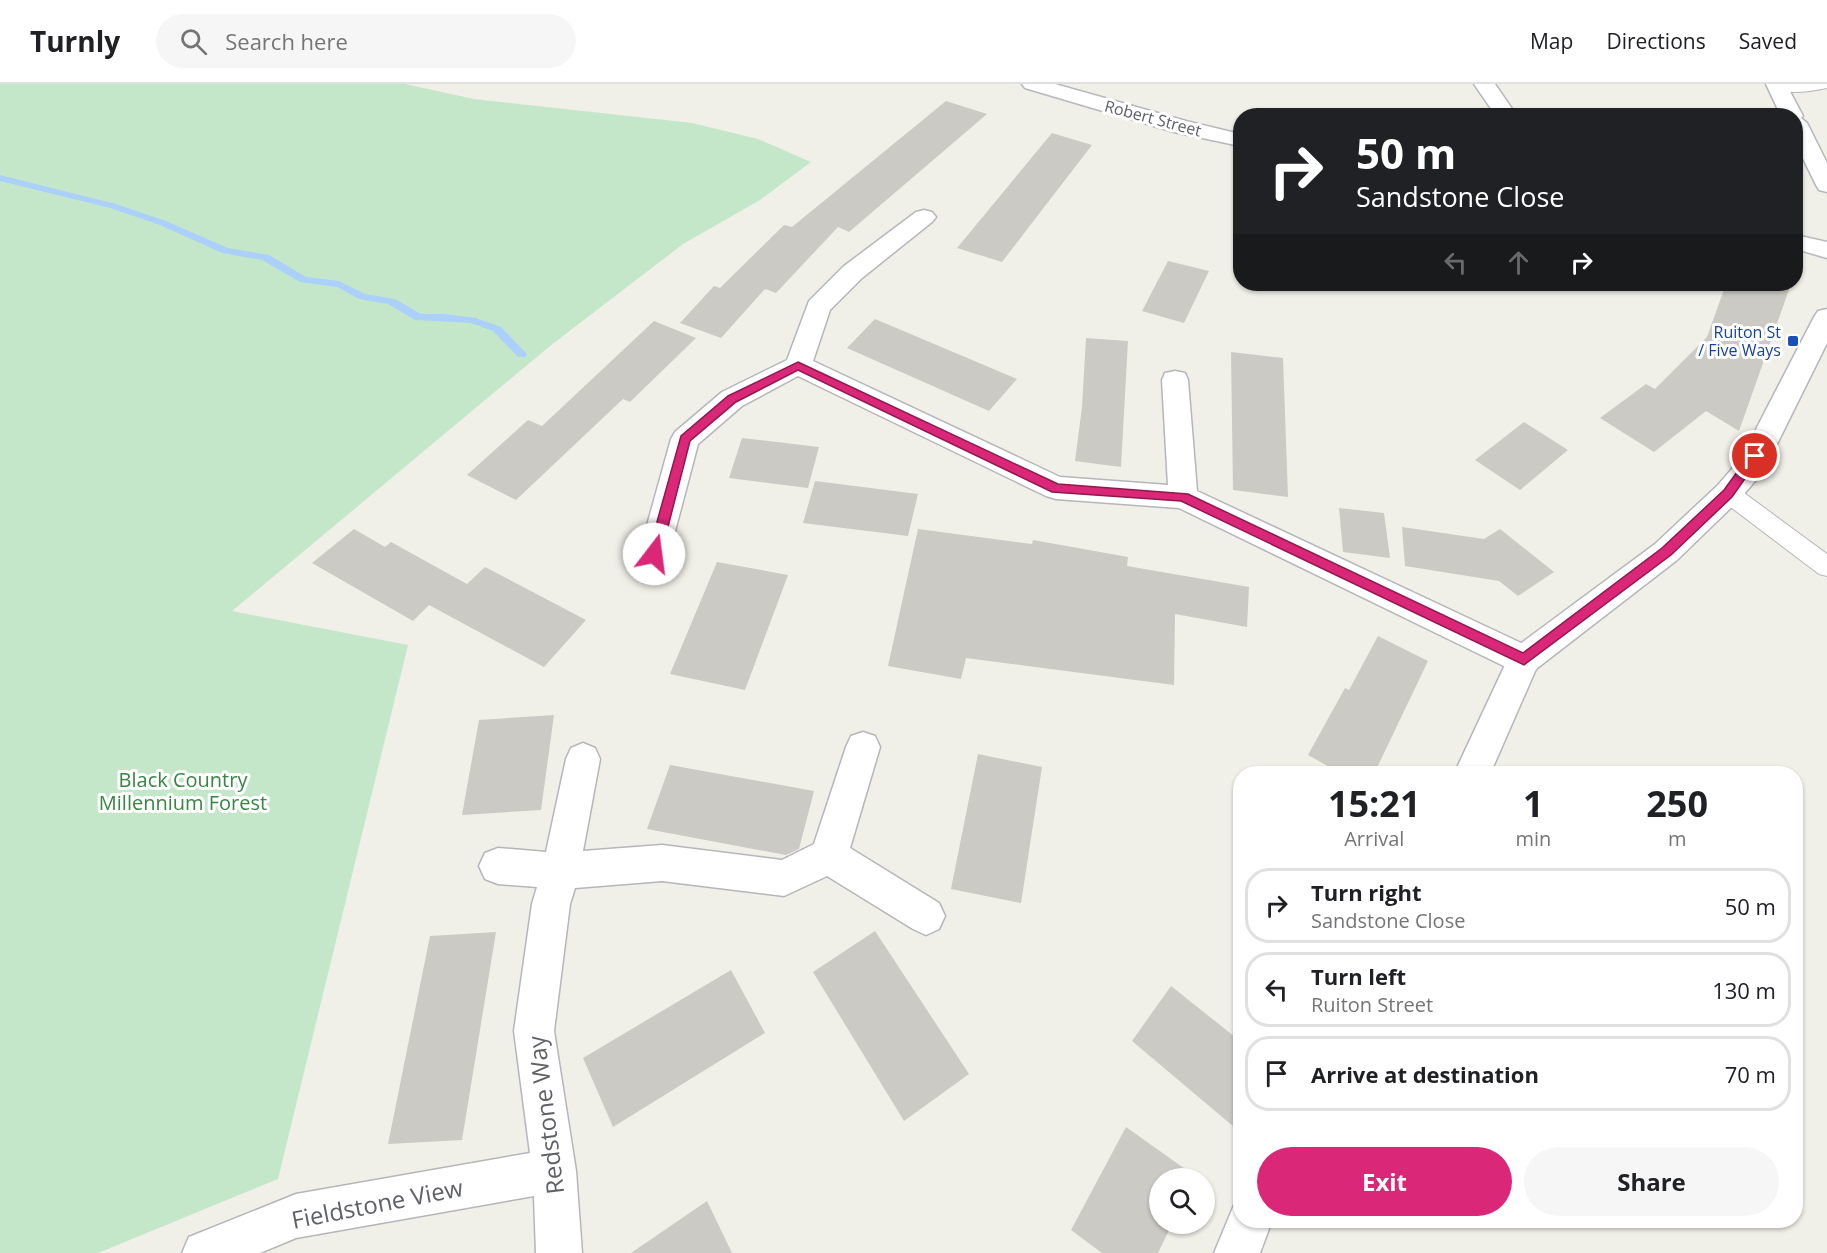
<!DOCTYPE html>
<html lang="en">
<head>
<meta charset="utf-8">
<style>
  body { margin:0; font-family:"Open Sans",sans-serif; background:#f6f6f6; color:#202124; height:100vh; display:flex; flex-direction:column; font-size:22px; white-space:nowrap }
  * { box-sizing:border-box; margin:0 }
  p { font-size:20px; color:#757577 }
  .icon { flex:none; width:33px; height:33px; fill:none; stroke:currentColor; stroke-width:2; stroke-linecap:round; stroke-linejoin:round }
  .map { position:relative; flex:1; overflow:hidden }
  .drawer { position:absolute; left:1233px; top:682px; width:570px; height:462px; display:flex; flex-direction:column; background:#fff; border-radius:24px; box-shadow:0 2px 4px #0004 }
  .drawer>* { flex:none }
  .top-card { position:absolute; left:1233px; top:24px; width:570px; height:183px; border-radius:24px; box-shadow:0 2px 4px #0004; background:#202124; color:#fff; overflow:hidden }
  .controls { position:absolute; left:1149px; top:1084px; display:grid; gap:12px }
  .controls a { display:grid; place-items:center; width:66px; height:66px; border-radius:50%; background:#fff; box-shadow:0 2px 4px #0004; font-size:30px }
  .pin { position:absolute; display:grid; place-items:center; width:51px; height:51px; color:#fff; margin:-26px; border:3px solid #fff; border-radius:50%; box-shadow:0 2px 6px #0007 }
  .me { position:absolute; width:66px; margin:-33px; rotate:15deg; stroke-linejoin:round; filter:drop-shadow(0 0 4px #0008) }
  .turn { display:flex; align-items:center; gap:21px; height:126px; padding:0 24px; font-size:27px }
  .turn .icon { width:78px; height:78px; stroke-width:2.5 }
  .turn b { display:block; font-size:42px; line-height:51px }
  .lanes { display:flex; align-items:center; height:57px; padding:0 24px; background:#0003; justify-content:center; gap:30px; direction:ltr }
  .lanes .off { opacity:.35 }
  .eta { display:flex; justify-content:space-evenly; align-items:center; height:102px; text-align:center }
  .eta b { font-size:36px; font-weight:700; line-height:42px }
  .action { display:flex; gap:12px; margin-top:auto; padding:12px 24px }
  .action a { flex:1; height:69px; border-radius:36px; background:#db2777; color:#fff; font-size:24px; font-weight:700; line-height:69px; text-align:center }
  .action a+a { background:#f6f6f6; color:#202124 }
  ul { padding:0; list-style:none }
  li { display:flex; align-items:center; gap:18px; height:75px; margin:0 12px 9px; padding:0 12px; border:3px solid #e0e0e0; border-radius:24px }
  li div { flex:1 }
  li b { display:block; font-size:22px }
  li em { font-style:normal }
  header { display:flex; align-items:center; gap:36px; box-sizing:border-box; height:84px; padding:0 30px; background:#fff; border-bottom:2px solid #e0e0e0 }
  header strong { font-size:28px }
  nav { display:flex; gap:33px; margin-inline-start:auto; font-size:21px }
  .search { width:420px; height:54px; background:#f6f6f6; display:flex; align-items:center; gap:15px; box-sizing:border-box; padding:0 21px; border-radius:33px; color:#757577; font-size:22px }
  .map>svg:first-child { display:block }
  .green { fill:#c5e7c9 }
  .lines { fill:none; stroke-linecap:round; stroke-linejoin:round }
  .stream { fill:#acd0fc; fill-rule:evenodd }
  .building { fill:#cccac4 }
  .service-casing { stroke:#b5b6bb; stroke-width:2 }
  .minor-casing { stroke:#b5b6bb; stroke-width:3 }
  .tertiary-casing { stroke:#b5b6bb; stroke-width:3 }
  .secondary-casing { stroke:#b6b8be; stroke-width:3 }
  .service { fill:#fff; fill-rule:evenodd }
  .minor { fill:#fff; fill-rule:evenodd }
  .tertiary { fill:#fff; fill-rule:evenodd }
  .secondary { fill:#fff; fill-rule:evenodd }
  .route { fill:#db2777; stroke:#8e194d; stroke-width:1.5 }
  .transit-dot { fill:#1a4fb4; stroke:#fff; stroke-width:2 }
  .labels { text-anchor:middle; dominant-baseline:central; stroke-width:6; stroke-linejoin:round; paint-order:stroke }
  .far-street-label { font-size:16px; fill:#5f6167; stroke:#fff }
  .far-transit-label { font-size:16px; fill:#164399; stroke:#fff; text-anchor:end }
  .park-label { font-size:20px; fill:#388544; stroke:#fff }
  .near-street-label { font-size:24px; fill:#5f6167; stroke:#fff }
</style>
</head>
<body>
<header>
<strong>Turnly</strong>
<div class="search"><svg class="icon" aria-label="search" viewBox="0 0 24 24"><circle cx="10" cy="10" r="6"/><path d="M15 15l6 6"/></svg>Search here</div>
<nav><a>Map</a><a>Directions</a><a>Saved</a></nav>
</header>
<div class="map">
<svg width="1827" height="1169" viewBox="0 0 1827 1169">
  <rect width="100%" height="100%" fill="#f0efe8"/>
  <!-- green -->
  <path class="green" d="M0,0h405l69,15 218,24 66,16 53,23 -51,38 -77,44 -133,102 -318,265 176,34 -130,534 -180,74h-98z"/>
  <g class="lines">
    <!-- stream -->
    <path class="stream" d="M0,91l116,29 50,17 62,27 41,7 37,22 33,4 26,13 30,5 26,15h23l32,4 25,9 26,27 -1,3h-8l-25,-26 -22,-8 -56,-3 -27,-16 -29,-5 -22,-12 -37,-5 -38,-22 -40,-7 -62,-28 -50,-17 -110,-27z"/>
  </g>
  <!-- building -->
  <path class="building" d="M946,17l41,13 -138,118 -11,-5 -62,66 -11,-4 -44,49 -41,-15 34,-37 6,2 64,-63 8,2z
    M1052,49l40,12 -90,117 -45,-14z
    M1168,177l41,10 -25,52 -42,-12z
    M1726,200h65l-52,147 -33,-20 -52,41 -54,-34 46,-34 9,5 52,-52z
    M875,235l142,60 -28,32 -142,-63z
    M654,237l42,17 -66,64 -7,-3 -107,101 -49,-25 61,-55 14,6z
    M1086,254l42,3 -7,126 -46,-6 7,-54z
    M1231,268l52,6 5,139 -55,-7z
    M1524,338l44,28 -48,40 -45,-30z
    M742,354l77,9 -11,41 -79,-10z
    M815,397l103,13 -10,42 -105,-13z
    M1339,424l45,5 6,45 -47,-6z
    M1402,443l82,12 16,-10 54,43 -36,24 -19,-15 -94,-15z
    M354,445l31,18 6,-5 76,42 18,-17 101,53 -42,47 -115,-62 -16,16 -101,-58z
    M918,445l114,15 1,-4 95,17 -1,9 122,21 -2,40 -72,-13 -1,71 -208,-27 -5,21 -73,-13z
    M717,478l71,13 -43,115 -75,-16z
    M1378,552l50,25 -54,113h-32l-34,-19 37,-67 4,2z
    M554,631l-13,95 -79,5 17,-95z
    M978,670l64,13 -21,136 -70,-14z
    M670,681l144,26 -15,58 -13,6 -139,-26z
    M875,847l94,143 -65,47 -91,-149z
    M496,848l-34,208 -74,4 42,-208z
    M731,886l34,63 -152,94 -30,-69z
    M1171,902l69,55v91l-108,-91z
    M1126,1043l69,49 -2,3h-33v45h12l-14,29h-56l-31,-23z
    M707,1117l25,52h-101z"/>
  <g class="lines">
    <!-- service casing -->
    <g class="service-casing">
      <path id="service" d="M1769,0h58v4c-18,4 -38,6 -57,1z
        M1728,400l8,3 91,67v22l-8,-2 -99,-75 -3,-6 3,-6z"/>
    </g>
    <!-- minor casing -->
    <g class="minor-casing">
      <path id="minor" d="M1474,0h21l22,32h-21z
        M924,126l8,2 4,5 -4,5 -70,56 -32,32 -17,51 247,116 108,8 -6,-105 3,-7 10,-2 10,2 3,7 9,111 339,159 4,10 -4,10 -12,4 -12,-4 -333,-162 -123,-9 -10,-3 -248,-120 -56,30 -44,38 -29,110 -4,9 -11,3 -11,-3 -4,-9 32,-115 4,-7 47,-40 65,-32 22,-59 35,-35 72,-54z
        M863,648l12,4 5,11 -30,101 89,55 6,13 -6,13 -13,6 -13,-6 -86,-53 -43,20 -122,-15 -87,7 -5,16 -16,127 22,140 6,82h-46l-2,-57 -238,42 -36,15h-78l7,-16 107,-43 234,-41 -16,-122 18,-127 5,-17 -39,-3 -13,-5 -6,-13 6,-13 13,-5 48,4 20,-93 5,-11 12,-5 12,5 5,11 -17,92 79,-6 120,15 32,-16 32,-97 5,-11z"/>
    </g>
    <!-- tertiary casing -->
    <g class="tertiary-casing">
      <path id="tertiary" d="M1766,0h20l17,32 -2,2 6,5 20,40v29l-8,-2 -3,-5 -20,-41v-28h-15z
        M1827,225v34l-49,99 -21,37 -19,22 -61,59 -141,109 -46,105h-36l58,-124 143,-106 63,-59 19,-22 14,-24 63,-122 4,-6z
        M1240,1119v18h32l-12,32h-46l20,-48z"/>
    </g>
    <!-- secondary casing -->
    <g class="secondary-casing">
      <path id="secondary" d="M1022,0h33l131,37 54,13v12l-66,-14 -149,-44z
        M1796,151l31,7v16l-31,-9z"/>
    </g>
    <!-- service -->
    <use href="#service" class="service"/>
    <!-- minor -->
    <use href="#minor" class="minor"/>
    <!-- tertiary -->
    <use href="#tertiary" class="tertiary"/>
    <!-- secondary -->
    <use href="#secondary" class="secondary"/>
  </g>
  <!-- route -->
  <path class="route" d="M798,278l260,122 130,10 335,159 139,-105 62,-58 27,-37 4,-1 6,4 -29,41 -61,58 -147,110 -343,-164 -129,-9 -254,-122 -62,32 -46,39 -29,113 -7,5 -4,-2 -2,-3 33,-118 47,-40z"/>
  <!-- markers -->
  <rect class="transit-dot" x="1787" y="251" width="12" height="12" rx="3"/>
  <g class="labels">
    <!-- far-street labels -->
    <g class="far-street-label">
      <text transform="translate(1153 34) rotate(15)">Robert Street</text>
    </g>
    <!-- far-transit labels -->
    <g class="far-transit-label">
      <text x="1781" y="248">Ruiton St<tspan x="1781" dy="18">/ Five Ways</tspan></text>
    </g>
    <!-- park labels -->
    <g class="park-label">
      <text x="183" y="695">Black Country<tspan x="183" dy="23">Millennium Forest</tspan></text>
    </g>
    <!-- near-street labels -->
    <g class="near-street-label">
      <text transform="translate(545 1031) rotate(-97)">Redstone Way</text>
      <text transform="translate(377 1119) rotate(-11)">Fieldstone View</text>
    </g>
  </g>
</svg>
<div class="controls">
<a><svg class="icon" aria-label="search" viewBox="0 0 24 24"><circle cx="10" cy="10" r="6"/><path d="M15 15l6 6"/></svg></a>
</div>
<div class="pin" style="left:1755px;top:372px;background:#d93025"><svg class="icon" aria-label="arrive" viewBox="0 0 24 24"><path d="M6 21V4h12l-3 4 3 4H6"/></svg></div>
<svg class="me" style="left:654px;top:470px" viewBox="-20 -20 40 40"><circle r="19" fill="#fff"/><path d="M0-13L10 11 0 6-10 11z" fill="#db2777"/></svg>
<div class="top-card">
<div class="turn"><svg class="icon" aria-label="right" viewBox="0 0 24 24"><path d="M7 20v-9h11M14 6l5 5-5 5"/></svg><div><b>50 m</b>Sandstone Close</div></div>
<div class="lanes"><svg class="icon off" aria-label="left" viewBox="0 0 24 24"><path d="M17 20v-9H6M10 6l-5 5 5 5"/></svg><svg class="icon off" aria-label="ahead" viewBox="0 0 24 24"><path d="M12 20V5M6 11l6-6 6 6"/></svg><svg class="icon" aria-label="right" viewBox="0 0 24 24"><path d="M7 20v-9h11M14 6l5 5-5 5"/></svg></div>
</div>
<section class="drawer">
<div class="eta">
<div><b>15:21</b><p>Arrival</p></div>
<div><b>1</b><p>min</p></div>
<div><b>250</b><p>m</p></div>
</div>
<ul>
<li><svg class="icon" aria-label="right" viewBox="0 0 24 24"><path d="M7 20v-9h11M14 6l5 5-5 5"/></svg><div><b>Turn right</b><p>Sandstone Close</p></div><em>50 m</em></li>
<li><svg class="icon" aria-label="left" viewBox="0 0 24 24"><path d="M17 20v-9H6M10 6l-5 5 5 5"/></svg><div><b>Turn left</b><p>Ruiton Street</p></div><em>130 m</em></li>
<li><svg class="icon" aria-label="arrive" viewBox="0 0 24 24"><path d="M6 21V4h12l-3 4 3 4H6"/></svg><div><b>Arrive at destination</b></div><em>70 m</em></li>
</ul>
<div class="action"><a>Exit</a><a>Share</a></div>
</section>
</div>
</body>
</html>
